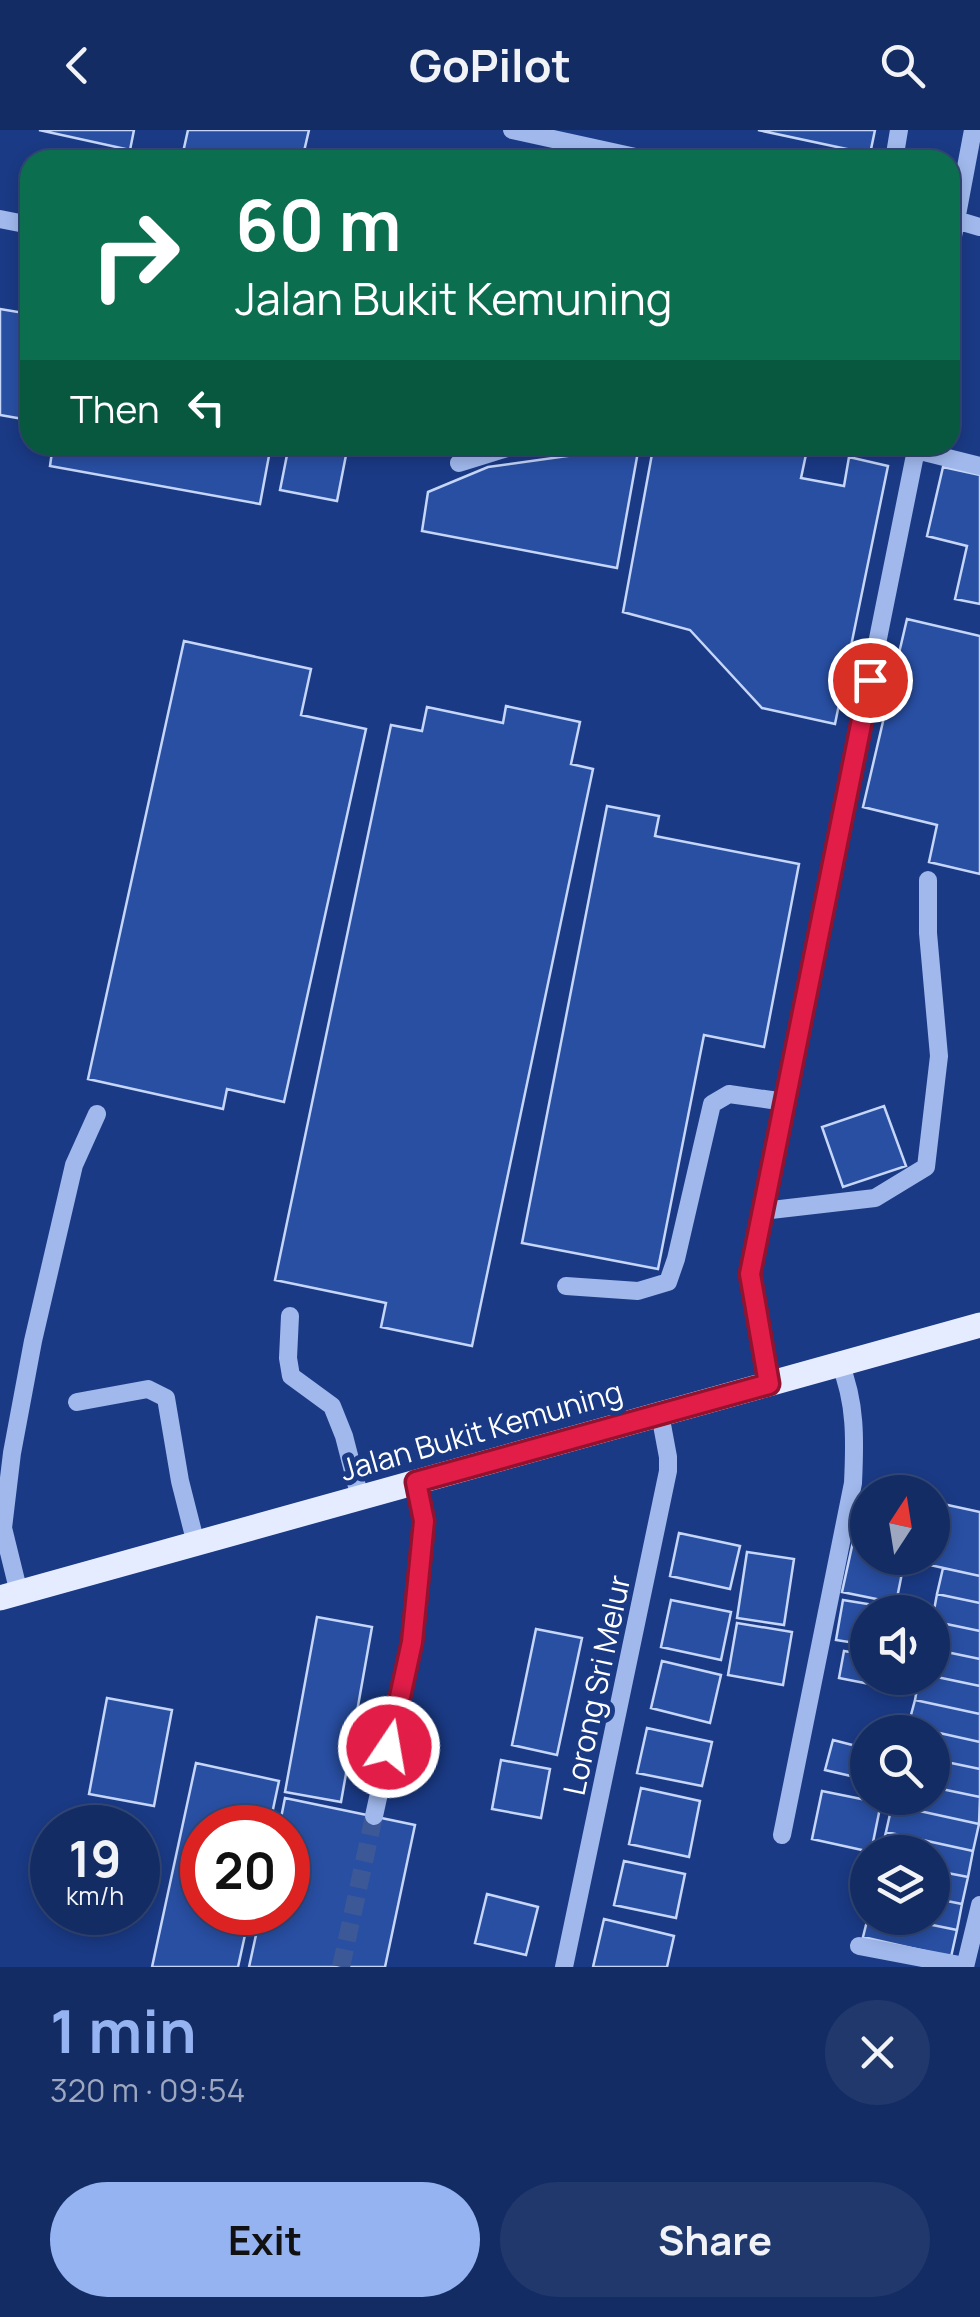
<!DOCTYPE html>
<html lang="en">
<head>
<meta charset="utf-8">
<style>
  body { margin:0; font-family:Manrope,sans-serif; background:#21386d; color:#f1f3f6; height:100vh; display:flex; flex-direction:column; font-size:38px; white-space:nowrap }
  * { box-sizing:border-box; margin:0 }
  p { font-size:32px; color:#9da7bf }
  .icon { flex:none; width:55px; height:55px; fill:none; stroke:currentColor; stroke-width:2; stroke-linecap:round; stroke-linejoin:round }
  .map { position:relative; height:1837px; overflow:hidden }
  .panel { display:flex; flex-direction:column; background:#142c64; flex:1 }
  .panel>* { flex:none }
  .hud { position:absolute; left:20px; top:20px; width:940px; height:305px; border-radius:30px; box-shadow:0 5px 15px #0003,0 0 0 2px #334878; background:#0b6e4f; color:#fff; overflow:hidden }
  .needle { width:65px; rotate:12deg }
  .buttons { position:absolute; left:850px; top:1345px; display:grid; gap:20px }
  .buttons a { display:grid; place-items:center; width:100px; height:100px; border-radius:50%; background:#142c64; box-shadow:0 5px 15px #0003,0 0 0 2px #334878; font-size:50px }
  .speed { position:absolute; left:30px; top:1675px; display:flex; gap:20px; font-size:50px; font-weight:700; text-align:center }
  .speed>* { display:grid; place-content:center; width:130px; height:130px; border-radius:50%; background:#142c64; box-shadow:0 5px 15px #0003,0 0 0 2px #334878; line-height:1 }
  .speed small { font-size:25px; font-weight:400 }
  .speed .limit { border:15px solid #d22; background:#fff; color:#111 }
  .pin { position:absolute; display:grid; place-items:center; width:85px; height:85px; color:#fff; margin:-42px; border:5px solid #fff; border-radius:50%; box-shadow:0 2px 10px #0007 }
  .me { position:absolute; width:110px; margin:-55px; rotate:12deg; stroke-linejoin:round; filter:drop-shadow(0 0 8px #0008) }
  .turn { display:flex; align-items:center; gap:35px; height:210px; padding:0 50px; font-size:45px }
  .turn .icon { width:130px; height:130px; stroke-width:2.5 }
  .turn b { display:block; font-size:70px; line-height:85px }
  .then { display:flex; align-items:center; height:95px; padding:0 50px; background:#0003; gap:20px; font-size:38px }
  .round { display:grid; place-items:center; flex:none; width:105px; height:105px; border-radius:52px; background:#21386d }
  .headline { display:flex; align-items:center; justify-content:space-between; height:170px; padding:0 50px }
  h1 { font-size:60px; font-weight:700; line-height:75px; color:#95b2f1 }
  .button { display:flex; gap:20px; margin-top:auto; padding:20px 50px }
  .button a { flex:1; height:115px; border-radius:60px; background:#95b2f1; color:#111; font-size:40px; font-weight:700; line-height:115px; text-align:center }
  .button a+a { background:#21386d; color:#f1f3f6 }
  header { display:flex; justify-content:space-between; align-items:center; height:130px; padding:0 50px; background:#142c64; font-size:45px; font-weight:700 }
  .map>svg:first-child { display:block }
  .building { fill:#294fa3; stroke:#c5d6f9; stroke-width:2.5 }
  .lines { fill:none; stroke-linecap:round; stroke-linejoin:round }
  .minor-tunnel { stroke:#3c5897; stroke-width:18; stroke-dasharray:18 9; stroke-linecap:butt }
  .minor { stroke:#a0b8ec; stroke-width:18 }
  .major { stroke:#e5ecff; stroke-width:25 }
  .route-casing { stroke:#92132f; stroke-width:25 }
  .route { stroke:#e11d48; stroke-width:18 }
  .labels { text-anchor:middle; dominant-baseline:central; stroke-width:10; stroke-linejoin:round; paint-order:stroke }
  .street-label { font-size:30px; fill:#fff; stroke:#1a3a85 }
</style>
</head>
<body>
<header><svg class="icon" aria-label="back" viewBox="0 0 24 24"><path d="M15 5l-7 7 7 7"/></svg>GoPilot<svg class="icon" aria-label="search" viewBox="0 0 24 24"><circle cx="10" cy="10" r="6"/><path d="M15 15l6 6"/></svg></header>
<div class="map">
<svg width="980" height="1837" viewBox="0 0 980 1837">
  <rect width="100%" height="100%" fill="#1a3a85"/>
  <!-- building -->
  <path class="building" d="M39,0h95l-4,20z
    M188,0h121l-7,30 -120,-3z
    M758,0h117l-5,24z
    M0,179l30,5v65l-7,40 -23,-4z
    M53,315h218l-11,59 -210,-38z
    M289,315h59l-11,56 -57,-11z
    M690,315h118l-7,33 43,8 5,-29 39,9 -53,258 -73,-16 -72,-78 -67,-18 29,-158z
    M639,316l-22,122 -195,-37 6,-39 60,-25z
    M943,337l37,8v129l-25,-5 12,-53 -40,-10z
    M907,489l73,17v238l-51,-12 8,-37 -74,-18z
    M184,511l127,28 -10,46 65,14 -82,373 -57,-13 -4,20 -135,-30z
    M506,576l74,16 -9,42 22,5 -121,577 -91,-19 5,-24 -111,-23 116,-555 31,6 5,-24 76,16z
    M607,676l52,10 -4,20 144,28 -35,183 -60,-12 -46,234 -136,-26z
    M884,976l22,60 -63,21 -21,-60z
    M943,1374l37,8v64l-50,-11z
    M856,1398l12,3v27h37l-9,45 -54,-11z
    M679,1403l61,13 -10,43 -60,-13z
    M747,1422l47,7 -10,66 -47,-7z
    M943,1438l37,8v27l-43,-9z
    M937,1464l43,9v28l-48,-10z
    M671,1470l60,12 -10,48 -60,-13z
    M843,1470l68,11v1h-43v33l-32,-5z
    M317,1487l55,10 -31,175 -56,-10z
    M932,1491l48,10v28l-48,-10z
    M737,1493l55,9 -9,53 -55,-10z
    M536,1499l46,9 -25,117 -45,-10z
    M932,1519l48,10v27l-48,-10z
    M844,1521l24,4v23h29l-2,11 -56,-11z
    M662,1531l59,14 -11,48 -59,-15z
    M932,1546l48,10v28l-65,-14 4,-22z
    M107,1568l65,12 -18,96 -65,-12z
    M915,1570l65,14v28l-72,-16z
    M908,1596l72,16v27l-48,-10v-27h-25z
    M647,1598l65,14 -10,44 -65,-13z
    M833,1610l35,9v31l-43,-10z
    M932,1629l48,10v28l-48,-10z
    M501,1630l49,9 -9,49 -49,-9z
    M196,1633l83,18 -10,47h-67v84h48l-12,55h-86z
    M932,1657l48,10 -1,27 -87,-19 1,-7h39z
    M641,1658l59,13 -11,56 -60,-13z
    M822,1661l59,12 -10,49 -59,-13z
    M285,1668l130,27 -30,142h-136l12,-55h27v-84h-9z
    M892,1675l87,19 -6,27 -87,-19z
    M886,1702l87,19 -5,26 -36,-7v-18h-51z
    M624,1731l61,13 -9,44 -62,-13z
    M932,1740l36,7 -6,27 -30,-6z
    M487,1764l51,13 -12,48 -51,-12z
    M932,1768l30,6 -5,26 -59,-12h34z
    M868,1787l30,1 59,12 -6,27 -88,-20z
    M604,1789l70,17 -7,31h-74z"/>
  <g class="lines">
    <!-- minor-tunnel -->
    <path class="minor-tunnel" d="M341,1837l33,-151"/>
    <!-- minor -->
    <path class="minor" d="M512,0l137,30
      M894,30l5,-30
      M0,89l30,6
      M956,90l24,7
      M950,122l23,-122
      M916,320l64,16
      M459,333l58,-18
      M762,1081l113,-13 51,-31 13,-111 -11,-123v-53
      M566,1156l72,5 30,-9 8,-23 36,-155 17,-10 56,8
      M290,1186l-2,42 3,18 41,30 12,30 16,62
      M769,1253l-19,-109 167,-829
      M77,1272l71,-13 18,9 14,83 16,63
      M19,1463l-16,-65 9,-75 21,-112 41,-176 23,-51
      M374,1686l38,-173 12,-122 -8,-39
      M782,1705l71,-352c2,-42 3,-81 -13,-119
      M859,1816l106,20
      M564,1837l104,-496v-14l-8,-43
      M965,1837l15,-62"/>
    <!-- major -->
    <path class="major" d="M0,1468l980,-273"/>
  </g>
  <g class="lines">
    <!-- route casing -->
    <g class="route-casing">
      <path id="route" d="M389,1617l23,-105 6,-60 6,-61 -8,-39 353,-98 -19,-110 120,-594"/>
    </g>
    <!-- route -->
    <use href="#route" class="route"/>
  </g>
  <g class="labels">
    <!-- street labels -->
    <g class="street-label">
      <text transform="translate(481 1300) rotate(-16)">Jalan Bukit Kemuning</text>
      <text transform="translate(596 1555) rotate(-78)">Lorong Sri Melur</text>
    </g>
  </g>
</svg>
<div class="buttons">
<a><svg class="needle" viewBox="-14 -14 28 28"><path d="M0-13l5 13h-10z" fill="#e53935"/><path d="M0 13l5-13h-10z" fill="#9da7bf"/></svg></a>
<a><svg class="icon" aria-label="sound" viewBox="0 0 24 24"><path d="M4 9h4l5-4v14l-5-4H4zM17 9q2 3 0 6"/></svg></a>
<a><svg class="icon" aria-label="search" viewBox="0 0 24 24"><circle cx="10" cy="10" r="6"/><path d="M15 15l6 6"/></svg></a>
<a><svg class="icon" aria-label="layers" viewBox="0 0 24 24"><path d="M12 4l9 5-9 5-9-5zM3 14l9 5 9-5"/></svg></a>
</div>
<div class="speed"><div>19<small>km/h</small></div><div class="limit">20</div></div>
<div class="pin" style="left:870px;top:550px;background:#d93025"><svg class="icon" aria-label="arrive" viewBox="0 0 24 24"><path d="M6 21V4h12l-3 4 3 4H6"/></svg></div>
<svg class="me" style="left:389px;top:1617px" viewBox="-20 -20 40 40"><circle r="17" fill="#e11d48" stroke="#fff" stroke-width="3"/><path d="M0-11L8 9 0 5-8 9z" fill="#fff"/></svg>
<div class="hud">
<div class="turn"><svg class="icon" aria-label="right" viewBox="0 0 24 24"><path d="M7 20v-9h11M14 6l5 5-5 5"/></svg><div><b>60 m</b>Jalan Bukit Kemuning</div></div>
<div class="then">Then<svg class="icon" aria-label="left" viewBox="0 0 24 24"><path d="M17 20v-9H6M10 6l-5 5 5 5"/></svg></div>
</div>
</div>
<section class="panel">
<div class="headline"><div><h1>1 min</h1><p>320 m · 09:54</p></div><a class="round"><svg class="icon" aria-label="close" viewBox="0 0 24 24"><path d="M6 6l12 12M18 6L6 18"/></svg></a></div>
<div class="button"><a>Exit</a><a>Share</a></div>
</section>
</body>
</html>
